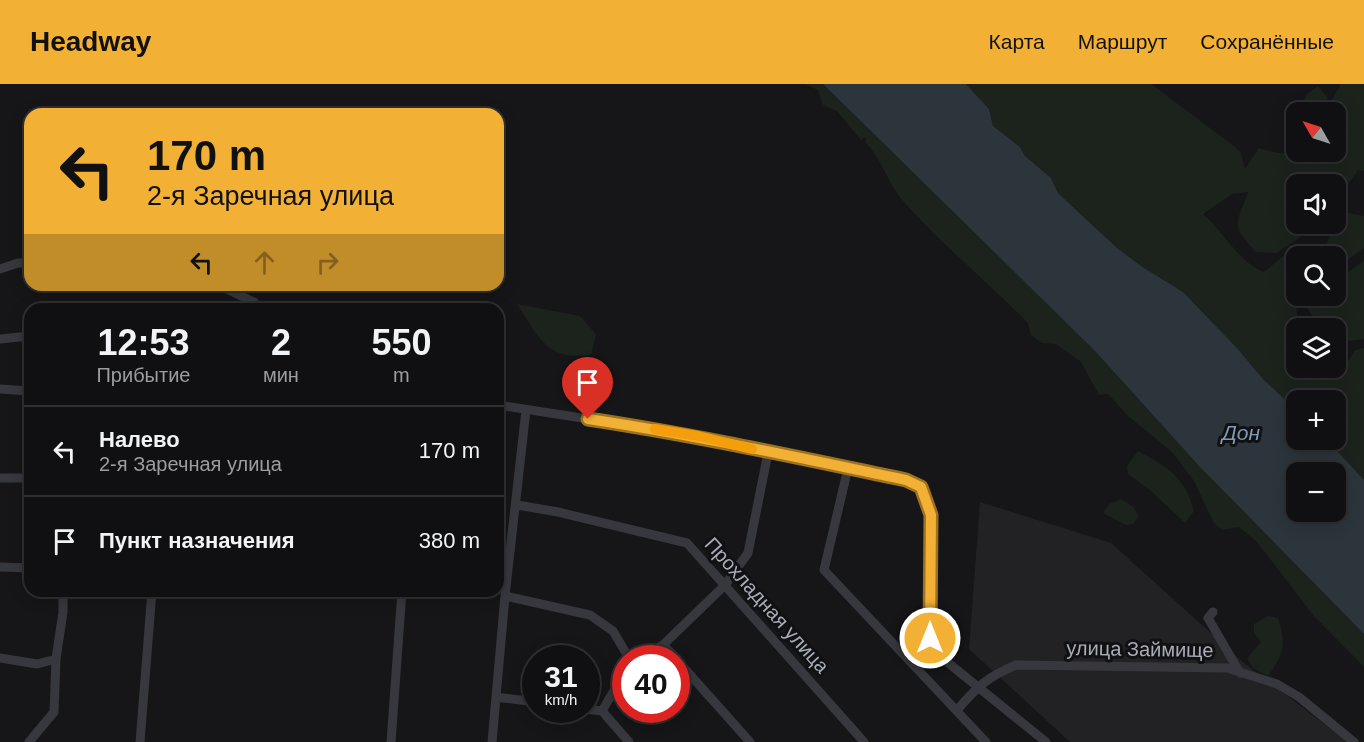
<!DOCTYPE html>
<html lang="ru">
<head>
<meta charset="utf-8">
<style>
  body { margin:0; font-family:Helvetica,sans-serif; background:#1e1e20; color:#f1f3f6; height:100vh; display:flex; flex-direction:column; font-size:22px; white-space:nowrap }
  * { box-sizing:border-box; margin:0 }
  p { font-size:20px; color:#9c9d9f }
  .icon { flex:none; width:33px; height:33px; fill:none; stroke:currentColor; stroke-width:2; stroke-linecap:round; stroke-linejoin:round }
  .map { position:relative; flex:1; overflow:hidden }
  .side { position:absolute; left:24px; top:219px; width:480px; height:294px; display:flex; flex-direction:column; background:#101012; border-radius:18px; box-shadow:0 3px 15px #0003,0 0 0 2px #303032 }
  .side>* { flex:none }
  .hud { position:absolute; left:24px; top:24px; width:480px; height:183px; border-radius:18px; box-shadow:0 3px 15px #0003,0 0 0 2px #303032; background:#f2b134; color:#111; overflow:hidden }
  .needle { width:39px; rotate:309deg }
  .controls { position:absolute; left:1286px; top:18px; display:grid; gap:12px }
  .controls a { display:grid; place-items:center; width:60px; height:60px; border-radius:12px; background:#101012; box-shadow:0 3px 15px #0003,0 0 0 2px #303032; font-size:30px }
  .speed { position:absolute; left:522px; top:561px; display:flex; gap:12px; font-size:30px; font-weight:700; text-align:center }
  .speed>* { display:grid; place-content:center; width:78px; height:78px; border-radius:50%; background:#101012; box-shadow:0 3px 15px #0003,0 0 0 2px #303032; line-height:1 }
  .speed small { font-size:15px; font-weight:400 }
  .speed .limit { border:9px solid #d22; background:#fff; color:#111 }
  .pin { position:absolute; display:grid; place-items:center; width:51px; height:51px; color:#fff; margin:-62px -26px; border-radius:50% 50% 50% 0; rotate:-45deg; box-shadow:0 0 6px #0007 }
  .pin .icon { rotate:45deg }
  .me { position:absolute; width:66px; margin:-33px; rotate:0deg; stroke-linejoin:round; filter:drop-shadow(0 0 4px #0008) }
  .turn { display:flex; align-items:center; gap:21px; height:126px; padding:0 24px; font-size:27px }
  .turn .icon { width:78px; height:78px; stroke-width:2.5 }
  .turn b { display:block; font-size:42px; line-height:51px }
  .lanes { display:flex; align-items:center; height:57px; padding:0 24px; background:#0003; justify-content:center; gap:30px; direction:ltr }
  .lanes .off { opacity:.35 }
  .eta { display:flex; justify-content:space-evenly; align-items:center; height:102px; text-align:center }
  .eta b { font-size:36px; font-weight:800; line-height:42px }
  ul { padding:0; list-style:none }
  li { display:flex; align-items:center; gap:18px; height:90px; padding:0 24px; border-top:2px solid #303032 }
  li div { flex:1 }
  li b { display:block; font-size:22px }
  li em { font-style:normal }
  header { display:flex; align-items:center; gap:36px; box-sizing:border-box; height:84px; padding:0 30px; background:#f2b134; color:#111 }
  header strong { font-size:28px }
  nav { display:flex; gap:33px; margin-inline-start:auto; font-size:21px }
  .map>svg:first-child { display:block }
  .built { fill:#222225 }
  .green { fill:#1c231d }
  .water { fill:#2c353c; fill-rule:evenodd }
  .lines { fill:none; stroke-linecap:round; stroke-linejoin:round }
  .minor { stroke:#37383d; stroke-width:9 }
  .route-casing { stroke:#9d7322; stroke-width:15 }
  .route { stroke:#f2b134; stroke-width:10 }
  .slow { stroke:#f59e0b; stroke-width:10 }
  .labels { text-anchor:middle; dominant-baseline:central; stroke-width:6; stroke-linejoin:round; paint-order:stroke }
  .street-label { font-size:20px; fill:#a8adb8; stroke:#111113 }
  .water-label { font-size:21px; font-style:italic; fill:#7f9bb3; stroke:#111113 }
</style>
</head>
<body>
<header>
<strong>Headway</strong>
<nav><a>Карта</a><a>Маршрут</a><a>Сохранённые</a></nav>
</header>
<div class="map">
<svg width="1364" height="658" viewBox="0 0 1364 658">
  <rect width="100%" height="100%" fill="#161618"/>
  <!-- built -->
  <path class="built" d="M980,418l131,41 133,120 104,79h-278l-101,-93z"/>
  <!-- green -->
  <path class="green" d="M805,0h18l272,267 104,115 165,168v33l-50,-51 -57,-74 -18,-15 -17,3 -8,-7 -20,-42 -22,-29 -44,-36 -20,-22 -9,1 -18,-33 -25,-18 -14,-1 -11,-8 -3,-12c-41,-42 -86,-78 -125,-122 -15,-17 -21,-42 -37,-58l-1,-6 -4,3 -24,-29 -14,-6 -5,-15z
    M966,0h185l84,63 6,6 4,16 14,-21c28,10 46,4 76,4v-40h-10l16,-28h23v87l-6,-1 -23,33v-19h-39v40h13l-4,2 -4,11 -25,16 -20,-1c-27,-29 -19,-27 -8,-60l-16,2 -29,20c21,18 35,48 61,58 18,-15 37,-34 61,-24l11,-30 7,-6 21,4v32l-29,21v-13h-39v40h6c-10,9 -5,22 2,32h-8v40h39v-14l3,9h9l8,-13 9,-2v132l-37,-40h8v-40h-39v10l-33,-31 -26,-31 -54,-56 -42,-26 -24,-18 -59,-55 -7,-15 -26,-22 -5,-9 -27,-21 -4,-17z
    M1318,2l10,12 -11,13 -11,1 -4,-7 5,-11z
    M1364,177v78l-21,3 -8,-6v-8c-17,0 -21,-10 -30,-23l9,-9h21v-15z
    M517,220l63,12 16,18 -5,21c-45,6 -52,-18 -74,-51z
    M1138,367c30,16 47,26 56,60l-9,12 -35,-33 -22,-16 -1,-8z
    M1121,415l12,8 6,9 -6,8 -7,1 -23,-12 6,-9z
    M1268,532l10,2c8,28 7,33 -10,58l-15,-8 -6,-10 14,-16 -7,-9v-9z"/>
  <!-- water -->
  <path class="water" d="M823,0h143l23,25 4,17 27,21 5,9 26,22 7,15 59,55 24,18 42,26 54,56 26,31 33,31v30h31l37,40v154l-165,-168 -104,-115zM1335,388v40h-39v-40z"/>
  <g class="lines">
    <!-- minor -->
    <path class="minor" d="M0,185l18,-6h12
      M218,201l36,17 4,7
      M0,255l30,-3
      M0,305l30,2
      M498,321l200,31 70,17 138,27 15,7 10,28 -1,123 6,15 110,89
      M848,384l-24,102 162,172
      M0,394h30
      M517,421l41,7 129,31 177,199
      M0,483l30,1
      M505,512l85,19 23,16 16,27
      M1213,528l-5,6 32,55
      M663,561l13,13
      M0,574l37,6 19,-5
      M635,574l28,-13 62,-60 23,-32 20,-100
      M676,575l74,83
      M496,613l40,5
      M586,625l16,2 27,31
      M957,626c20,-23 30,-33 59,-45l211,3 50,16 22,13 55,45
      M602,627l24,-41
      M29,658l25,-30 2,-53 7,-47v-21
      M140,658l12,-151
      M391,658l11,-151
      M492,658l13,-146 21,-186"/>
  </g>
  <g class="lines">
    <!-- route casing -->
    <g class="route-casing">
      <path id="route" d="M588,335c107,16 212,39 318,61l15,7 10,28 -1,123"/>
    </g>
    <!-- route -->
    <use href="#route" class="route"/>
    <!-- slow -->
    <path class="slow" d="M655,345l43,7 54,13"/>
  </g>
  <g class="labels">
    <!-- street labels -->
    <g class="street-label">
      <text transform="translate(767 521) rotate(48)">Прохладная улица</text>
      <text transform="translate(1140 565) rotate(1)">улица Займище</text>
    </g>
    <!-- water labels -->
    <g class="water-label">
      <text x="1241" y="348">Дон</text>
    </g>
  </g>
</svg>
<div class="controls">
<a><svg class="needle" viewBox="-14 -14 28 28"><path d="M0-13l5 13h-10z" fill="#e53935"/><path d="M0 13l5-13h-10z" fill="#9c9d9f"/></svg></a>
<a><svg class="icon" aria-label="sound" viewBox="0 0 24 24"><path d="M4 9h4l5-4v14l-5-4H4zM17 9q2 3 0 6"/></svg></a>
<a><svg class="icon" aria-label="search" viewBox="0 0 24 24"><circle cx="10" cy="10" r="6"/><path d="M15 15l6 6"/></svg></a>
<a><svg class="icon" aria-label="layers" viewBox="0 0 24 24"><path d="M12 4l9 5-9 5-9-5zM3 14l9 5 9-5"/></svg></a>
<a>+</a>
<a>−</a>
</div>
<div class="speed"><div>31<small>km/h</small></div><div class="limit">40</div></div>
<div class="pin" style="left:588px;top:335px;background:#d93025"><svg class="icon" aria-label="arrive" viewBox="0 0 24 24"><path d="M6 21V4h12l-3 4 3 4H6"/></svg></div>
<svg class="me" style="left:930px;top:554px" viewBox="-20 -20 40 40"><circle r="17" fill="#f2b134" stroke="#fff" stroke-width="3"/><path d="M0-11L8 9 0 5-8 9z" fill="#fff"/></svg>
<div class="hud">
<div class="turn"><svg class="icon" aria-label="left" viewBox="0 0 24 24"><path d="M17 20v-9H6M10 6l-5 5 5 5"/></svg><div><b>170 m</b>2-я Заречная улица</div></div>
<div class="lanes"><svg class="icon" aria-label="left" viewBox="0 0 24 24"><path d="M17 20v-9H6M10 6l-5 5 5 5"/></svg><svg class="icon off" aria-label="ahead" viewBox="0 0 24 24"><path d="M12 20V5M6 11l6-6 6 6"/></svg><svg class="icon off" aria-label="right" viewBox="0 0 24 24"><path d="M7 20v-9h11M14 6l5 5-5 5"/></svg></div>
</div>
<section class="side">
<div class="eta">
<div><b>12:53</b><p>Прибытие</p></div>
<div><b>2</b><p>мин</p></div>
<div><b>550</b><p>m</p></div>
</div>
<ul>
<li><svg class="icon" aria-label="left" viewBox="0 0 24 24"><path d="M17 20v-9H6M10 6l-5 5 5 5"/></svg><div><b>Налево</b><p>2-я Заречная улица</p></div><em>170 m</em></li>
<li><svg class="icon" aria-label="arrive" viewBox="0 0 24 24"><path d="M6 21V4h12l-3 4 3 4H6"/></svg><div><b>Пункт назначения</b></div><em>380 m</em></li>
</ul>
</section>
</div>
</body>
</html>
